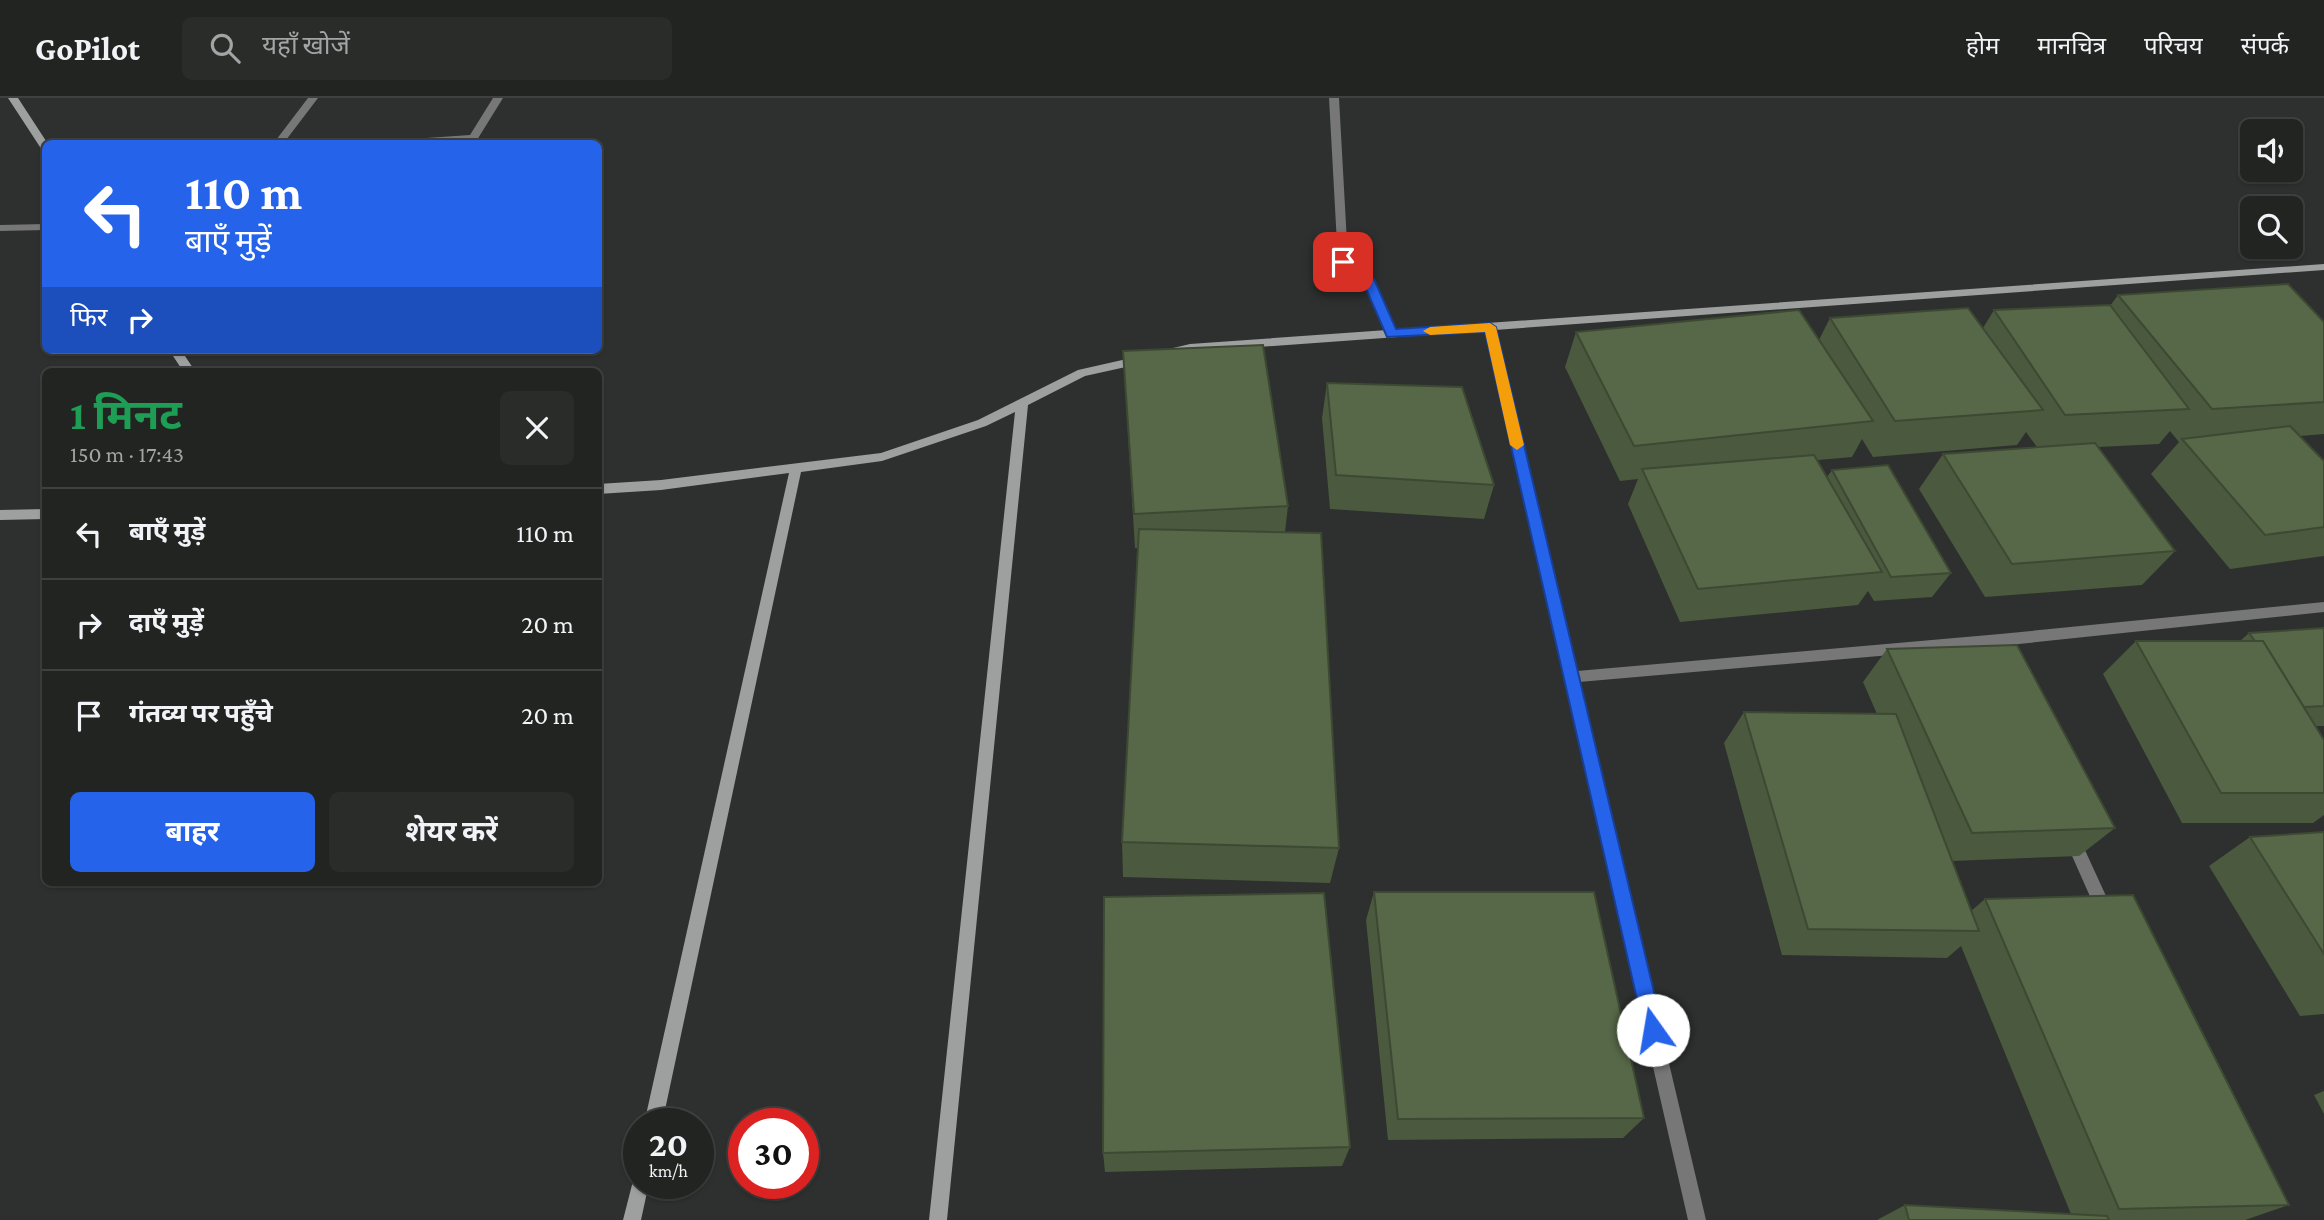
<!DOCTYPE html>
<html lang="hi">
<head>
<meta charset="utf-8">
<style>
  body { margin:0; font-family:"Crimson Pro","Noto Sans Devanagari",serif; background:#2a2c2a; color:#f1f3f6; height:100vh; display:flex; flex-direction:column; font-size:26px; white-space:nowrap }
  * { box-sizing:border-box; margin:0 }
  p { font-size:23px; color:#a2a4a5 }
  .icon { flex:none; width:38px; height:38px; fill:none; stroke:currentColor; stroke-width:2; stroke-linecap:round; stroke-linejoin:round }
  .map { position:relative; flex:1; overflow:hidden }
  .side { position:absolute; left:42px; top:270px; width:560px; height:518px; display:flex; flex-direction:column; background:#222422; border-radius:10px; box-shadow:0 2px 5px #0004,0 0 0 2px #3f4140 }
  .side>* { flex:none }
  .hud { position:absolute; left:42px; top:42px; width:560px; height:214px; border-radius:10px; box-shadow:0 2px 5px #0004,0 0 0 2px #3f4140; background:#2563eb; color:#fff; overflow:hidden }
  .controls { position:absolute; left:2240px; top:21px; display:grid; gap:14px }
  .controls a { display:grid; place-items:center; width:63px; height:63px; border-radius:10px; background:#222422; box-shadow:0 2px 5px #0004,0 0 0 2px #3f4140; font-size:35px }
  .speed { position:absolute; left:623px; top:1010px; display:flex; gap:14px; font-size:35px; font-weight:700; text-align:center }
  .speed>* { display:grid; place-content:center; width:91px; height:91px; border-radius:50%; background:#222422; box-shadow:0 2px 5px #0004,0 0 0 2px #3f4140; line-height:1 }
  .speed small { font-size:18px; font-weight:400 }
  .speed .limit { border:10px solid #d22; background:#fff; color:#111 }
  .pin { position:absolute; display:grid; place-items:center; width:60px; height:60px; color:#fff; margin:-30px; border-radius:14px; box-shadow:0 4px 10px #0006 }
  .me { position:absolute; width:77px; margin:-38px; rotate:347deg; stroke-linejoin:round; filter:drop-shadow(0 0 5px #0008) }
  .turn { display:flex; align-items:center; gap:24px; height:147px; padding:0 28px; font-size:32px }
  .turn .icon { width:91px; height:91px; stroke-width:2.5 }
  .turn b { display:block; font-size:49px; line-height:60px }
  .then { display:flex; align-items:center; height:66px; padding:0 28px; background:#0003; gap:14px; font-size:26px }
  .round { display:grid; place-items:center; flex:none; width:74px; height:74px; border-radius:10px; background:#2a2c2a }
  .head { display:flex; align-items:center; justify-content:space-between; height:119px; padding:0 28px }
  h1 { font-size:42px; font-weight:700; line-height:52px; color:#1e9e55 }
  .button { display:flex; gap:14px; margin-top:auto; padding:14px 28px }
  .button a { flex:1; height:80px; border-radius:10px; background:#2563eb; color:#fff; font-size:28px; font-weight:700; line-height:80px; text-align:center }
  .button a+a { background:#2a2c2a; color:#f1f3f6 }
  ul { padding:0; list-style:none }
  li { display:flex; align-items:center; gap:21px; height:91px; padding:0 28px; border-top:2px solid #3f4140 }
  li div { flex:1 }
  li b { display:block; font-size:26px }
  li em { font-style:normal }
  header { display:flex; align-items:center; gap:42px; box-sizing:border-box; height:98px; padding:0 35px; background:#222422; border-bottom:2px solid #3f4140 }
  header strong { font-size:33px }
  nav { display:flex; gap:38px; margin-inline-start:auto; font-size:24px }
  .search { width:490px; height:63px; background:#2a2c2a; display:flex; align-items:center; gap:18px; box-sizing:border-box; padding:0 24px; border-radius:10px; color:#a2a4a5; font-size:26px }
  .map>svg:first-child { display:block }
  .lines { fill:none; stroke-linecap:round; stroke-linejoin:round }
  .street { fill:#767776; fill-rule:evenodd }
  .secondary { fill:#9da09f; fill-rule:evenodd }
  .wall { fill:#4b593e }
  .building { fill:#576848; stroke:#3d4932; stroke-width:2 }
  .route { fill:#2563eb; stroke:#184099; stroke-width:2 }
  .slow { fill:#f59e0b }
</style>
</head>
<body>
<header>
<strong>GoPilot</strong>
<div class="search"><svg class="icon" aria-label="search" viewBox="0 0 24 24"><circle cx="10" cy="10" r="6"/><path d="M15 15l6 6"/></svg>यहाँ खोजें</div>
<nav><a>होम</a><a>मानचित्र</a><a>परिचय</a><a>संपर्क</a></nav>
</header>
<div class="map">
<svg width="2324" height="1122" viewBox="0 0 2324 1122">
  <rect width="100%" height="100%" fill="#2d302e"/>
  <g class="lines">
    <!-- street -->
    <path class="street" d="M308,0h10l-35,46h-10z
      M493,0h10l-26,42 -42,4h-57l5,-3 87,-6z
      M1329,0h10l9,163 25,19 25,54 -6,4 -6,-4 -22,-50 -26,-22z
      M46,126v6l-46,1v-6z
      M1490,225l6,4 81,344 423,-37 324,-32v10l-315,33 6,18 -2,4h-10l-8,-21 -416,36 127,538h-18l-204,-893z
      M2073,735l5,2 34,74 2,5 -2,5 -6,2 -6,-2 -35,-79 3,-5z"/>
    <!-- secondary -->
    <path class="secondary" d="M8,0h10l30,46h-2v7l-4,-1z
      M2324,166v6l-1134,82 -17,4 -6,-4 2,-3 21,-5z
      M169,252h12l14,21h-12z
      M1140,258l4,1v6l-59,13 -57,29 -81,815h-18l86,-808 -29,14 -104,35 -81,11 -139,652h-18l145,-651 -128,17 -63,4v-10l63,-4 220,-27 97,-33 100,-50z
      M46,411v10l-46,1v-10z
      M639,1076v9h10l-8,37h-18l11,-43z"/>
  </g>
  <!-- wall -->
  <path class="wall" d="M2118,197l206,27v112l-24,2 24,25v95l-94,13 -79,-95 28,-32 -9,-11 -11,13 -61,3 77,104 -33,34 -157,12 -66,-108 24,-35 94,-7 -11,-15 -9,13 -144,12 -11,-18 -10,18 -34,3 9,17 5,-7 119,103 -19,24 -58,4 -6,-10 -10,14 -178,17 -52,-118 10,-25 -18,2 -55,-114 11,-35 243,8 11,-22 153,10 11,-18 116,-4z
    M1123,253l165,155 -3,26 54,316 -9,35 -207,-6 -1,-35 16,-294h-3l-10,-161z
    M1327,285l167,102 -10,34 -154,-10 -8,-91z
    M2324,530v98h-8l8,67v22l-11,8h-131l-79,-149 33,-33h104l9,-8z
    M1887,551l228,179 -36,28 -127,5 19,50 14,-12 304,306 -44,15h-368l28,-15 166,9 -110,-268 -14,12 -165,-3 -58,-212 20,-31 133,2 -14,-32z
    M2324,734v182l-24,2 -91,-150 41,-29z
    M1374,794l270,226 -21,20 -235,2 -22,-220z
    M2324,993v23l-10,-19z
    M1350,1049l-8,19 -237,6 -2,-19z"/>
  <!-- building -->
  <path class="building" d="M2288,186l36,38v80l-112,7 -94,-114z
    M2110,207l79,104 -124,6 -71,-105z
    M1968,210l75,102 -148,11 -65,-103z
    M1799,212l74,111 -239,25 -58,-114z
    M1263,247l25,161 -154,8 -11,-163z
    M1327,285l135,4 32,98 -158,-10z
    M2290,328l34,35v66l-59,8 -83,-96z
    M2095,345l80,108 -163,13 -69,-110z
    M1814,357l68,117 -184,17 -56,-120z
    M1888,367l63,108 -60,4 -59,-107z
    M1139,431l182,4 18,315 -217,-6z
    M2324,530v78l-20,1 -41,-66h-8l-6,-8z
    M2136,543h127l61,99v53h-103z
    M2017,547l98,183 -143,5 -85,-184z
    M1744,614l152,2 83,217 -171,-2z
    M2324,734v122l-74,-117z
    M1374,794h220l50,226 -246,1z
    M1324,795l26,254 -247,6 1,-256z
    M2133,797l156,310 -170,4 -134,-310z
    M1905,1107l202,11 2,4h-200z"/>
  <!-- route -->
  <path class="route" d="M1343,160l31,21 22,50 94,-6 6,4 167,703 -3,7 -7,2 -7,-2 -2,-7 -159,-698 -98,5 -23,-53 -28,-22z"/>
  <!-- slow -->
  <path class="slow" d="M1490,225l6,4 28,118 -7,5 -7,-5 -25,-113 -55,3 -7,-4 7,-4z"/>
</svg>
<div class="controls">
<a><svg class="icon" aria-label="sound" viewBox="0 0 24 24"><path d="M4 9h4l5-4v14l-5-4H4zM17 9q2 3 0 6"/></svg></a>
<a><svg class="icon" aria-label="search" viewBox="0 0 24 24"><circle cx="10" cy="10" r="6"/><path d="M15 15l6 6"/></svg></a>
</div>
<div class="speed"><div>20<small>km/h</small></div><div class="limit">30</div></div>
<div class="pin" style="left:1343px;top:164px;background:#d93025"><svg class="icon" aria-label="arrive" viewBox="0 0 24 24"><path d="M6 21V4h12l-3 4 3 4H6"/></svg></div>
<svg class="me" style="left:1653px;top:932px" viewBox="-20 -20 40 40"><circle r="19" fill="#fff"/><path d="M0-13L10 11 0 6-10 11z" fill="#2563eb"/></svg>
<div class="hud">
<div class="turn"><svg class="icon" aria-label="left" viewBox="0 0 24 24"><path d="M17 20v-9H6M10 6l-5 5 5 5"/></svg><div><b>110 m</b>बाएँ मुड़ें</div></div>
<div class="then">फिर<svg class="icon" aria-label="right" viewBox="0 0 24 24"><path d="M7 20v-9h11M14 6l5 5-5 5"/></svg></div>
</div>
<section class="side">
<div class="head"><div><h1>1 मिनट</h1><p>150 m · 17:43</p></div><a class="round"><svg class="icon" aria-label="close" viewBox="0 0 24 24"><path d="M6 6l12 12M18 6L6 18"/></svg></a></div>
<ul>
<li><svg class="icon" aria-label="left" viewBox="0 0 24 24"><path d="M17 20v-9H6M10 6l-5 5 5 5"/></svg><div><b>बाएँ मुड़ें</b></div><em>110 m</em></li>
<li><svg class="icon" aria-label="right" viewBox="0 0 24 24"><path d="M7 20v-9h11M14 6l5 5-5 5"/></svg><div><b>दाएँ मुड़ें</b></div><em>20 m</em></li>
<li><svg class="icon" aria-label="arrive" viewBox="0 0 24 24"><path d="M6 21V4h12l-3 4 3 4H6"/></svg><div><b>गंतव्य पर पहुँचे</b></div><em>20 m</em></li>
</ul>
<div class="button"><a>बाहर</a><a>शेयर करें</a></div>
</section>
</div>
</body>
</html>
